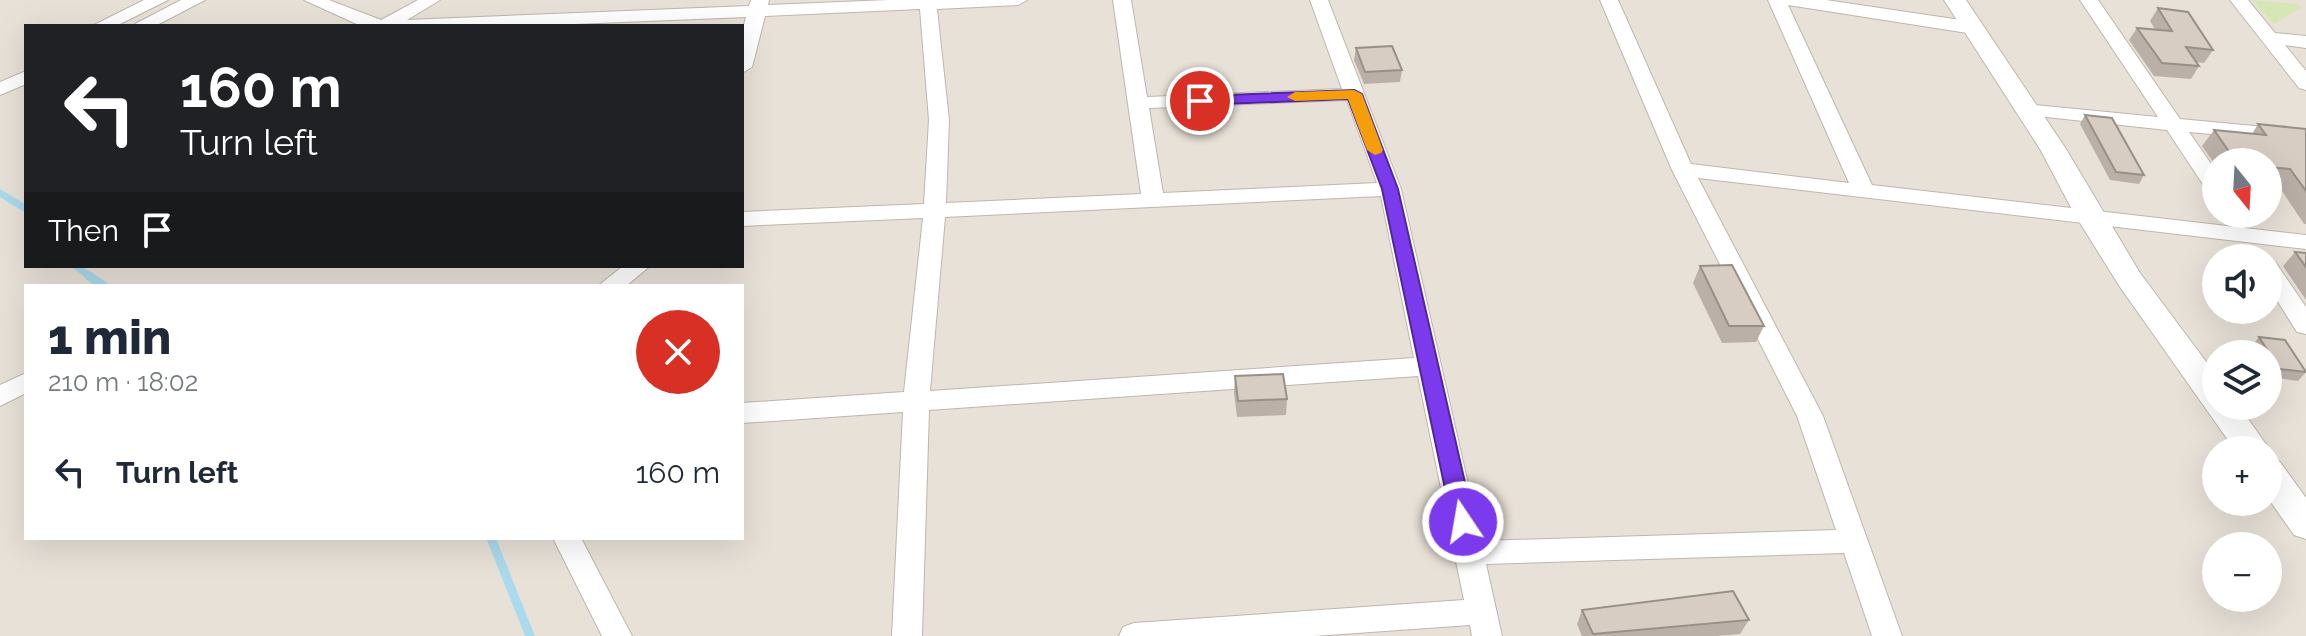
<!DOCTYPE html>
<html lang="en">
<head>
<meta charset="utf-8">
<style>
  body { margin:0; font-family:Raleway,sans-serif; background:#f6f6f7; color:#1f2937; height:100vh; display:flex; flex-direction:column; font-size:30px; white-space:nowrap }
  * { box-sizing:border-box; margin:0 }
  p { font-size:26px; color:#747a83 }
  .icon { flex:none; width:44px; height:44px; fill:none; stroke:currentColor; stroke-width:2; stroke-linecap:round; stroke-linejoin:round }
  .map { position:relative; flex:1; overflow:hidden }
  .details { position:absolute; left:24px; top:284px; width:720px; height:256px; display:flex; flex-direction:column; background:#fff; border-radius:0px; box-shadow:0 8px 32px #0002 }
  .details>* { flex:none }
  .guide { position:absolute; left:24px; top:24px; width:720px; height:244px; border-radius:0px; box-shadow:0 8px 32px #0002; background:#202124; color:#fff; overflow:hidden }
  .needle { width:52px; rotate:162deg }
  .tools { position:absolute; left:2202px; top:148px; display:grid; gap:16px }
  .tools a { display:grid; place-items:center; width:80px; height:80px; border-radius:50%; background:#fff; box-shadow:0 8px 32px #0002; font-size:40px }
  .pin { position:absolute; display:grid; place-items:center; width:68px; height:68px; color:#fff; margin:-34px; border:4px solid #fff; border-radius:50%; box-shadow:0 2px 8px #0007 }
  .me { position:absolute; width:88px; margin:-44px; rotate:348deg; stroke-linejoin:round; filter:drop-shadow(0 0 6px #0008) }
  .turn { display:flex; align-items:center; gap:28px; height:168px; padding:0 24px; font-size:36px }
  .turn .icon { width:104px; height:104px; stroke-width:2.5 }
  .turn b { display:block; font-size:56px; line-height:68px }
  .then { display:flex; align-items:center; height:76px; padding:0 24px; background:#0003; gap:16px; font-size:30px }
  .round { display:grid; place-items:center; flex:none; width:84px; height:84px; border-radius:42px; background:#f6f6f7 }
  .headline { display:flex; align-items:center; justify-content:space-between; height:136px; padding:0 24px }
  h1 { font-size:48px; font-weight:800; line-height:60px }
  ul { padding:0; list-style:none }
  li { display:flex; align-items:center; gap:24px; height:104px; padding:0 24px }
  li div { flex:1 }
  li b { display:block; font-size:30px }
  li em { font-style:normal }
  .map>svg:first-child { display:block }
  .residential { fill:#e8e1d8; fill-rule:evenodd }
  .green { fill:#d6e6b5 }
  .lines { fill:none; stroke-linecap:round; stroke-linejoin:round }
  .stream-far1 { stroke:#aadaed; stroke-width:7 }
  .stream { stroke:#aadaed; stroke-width:9 }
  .minor-casing { stroke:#bfb6ad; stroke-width:2 }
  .tertiary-casing { stroke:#bfb6ad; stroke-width:2 }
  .minor { fill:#fff; fill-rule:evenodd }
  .tertiary { fill:#fff; fill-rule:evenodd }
  .wall { fill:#bab0a8 }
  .building { fill:#d8cdc3; stroke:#979088; stroke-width:2 }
  .route { fill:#7c3aed; stroke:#51269a; stroke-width:2 }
  .slow { fill:#f59e0b }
</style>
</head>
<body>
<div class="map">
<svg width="2306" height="636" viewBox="0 0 2306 636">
  <rect width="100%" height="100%" fill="#f4f0ea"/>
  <!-- residential -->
  <path class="residential" d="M0,0h2306v636h-2306zM26,26h716v240h-716zM2216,162h52v52h-52zM2216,258h52v52h-52zM26,286h716v252h-716zM2216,354h52v52h-52zM2216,450h52v52h-52zM2216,546h52v52h-52z"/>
  <!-- green -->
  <path class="green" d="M2252,0l45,4 5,3 -28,17z"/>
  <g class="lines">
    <!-- stream-far1 -->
    <path class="stream-far1" d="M0,193l26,16
      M76,266l16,12"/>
    <!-- stream -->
    <path class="stream" d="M89,276l15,10
      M491,538l39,98"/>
    <!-- minor casing -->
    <g class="minor-casing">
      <path id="minor" d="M144,0h24l-52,26h-24z
        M181,0h24l-50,26 -20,-2z
        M304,0h25l52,20 37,-20h22l-33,20 342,-14 2,-6h18l-1,5 121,-5h138l-9,5 -81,4 12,111 -3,83 195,-9 -28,-194h18l16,97 195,-8 -32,-89h18l73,189 80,352 355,-11 -39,-114 -125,-246 -72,-170h18l73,164 158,19 -81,-183h58l148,22 9,6 -9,6 -186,-29 84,180 434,50v14l-608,-71 125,238 79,220h-30l-28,-83 -358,11 16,72h-30l-2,-11 -156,11h-195l4,-9 11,-4 330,-23 -46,-224 -489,34 -7,226h-30l11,-224 -161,11v-20l162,-11 19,-174 -181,8v-14l182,-8 5,-84 -9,-111 -155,7 -13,51 -10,6v-40l4,-16 -221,9h-164zM1347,100l30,83 -214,10 -14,-85zM1381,196l33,162 -484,33 15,-174z
        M2080,0h18l82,119 126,12v12l-117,-11 27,39v23l-8,-2 -41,-62 -149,-16 -3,-4 3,-4 7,-2 133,13z
        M2230,0h18l27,33 31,3v12l-21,-3 21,26v19l-7,-2z
        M26,71v13l-26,11v-13z
        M2268,260l8,3 30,44v27l-9,-2 -29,-46z
        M623,266h27l-24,20h-28z
        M26,373v20l-26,13v-21z
        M553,538h28l51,98h-30z"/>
    </g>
    <!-- tertiary casing -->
    <g class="tertiary-casing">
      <path id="tertiary" d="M1944,0h22l100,149 74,124 76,102v31h23l31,44 -2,3v-3h-33l-115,-163 -45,-72 -35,-66z
        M2268,458l12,4 26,36v41l-12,-4 -26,-37z"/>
    </g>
    <!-- minor -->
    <use href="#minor" class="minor"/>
    <!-- tertiary -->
    <use href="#tertiary" class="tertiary"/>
  </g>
  <!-- wall -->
  <path class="wall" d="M2158,8l55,42 -9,13 -8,-1 3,4 -8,13 -37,-3 -25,-36 8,-12 18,1 -5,-8z
    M1356,48l46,22 -2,12 -36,2 -10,-24z
    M2085,115l59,60 -5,9 -29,-4 -30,-56z
    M2258,124l48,5v95h-2l-26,-39 -10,-1v-22h-52v4l-14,-20 12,-16 38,4z
    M2295,252l11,1v47l-23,-34z
    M1700,266l64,60 -8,16 -34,1 -29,-60z
    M2259,337l47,35 -8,9 -27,-4 -3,-5v-18h-11l-5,-8z
    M1235,376l52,23 -1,16 -49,2 -3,-24z
    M1582,610l167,10 -9,14 -23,2h-135l-5,-12z"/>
  <!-- building -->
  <path class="building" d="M2158,8l30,4 25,38 -27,-3 13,19 -37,-3 -25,-35 35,3z
    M1392,46l10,24 -37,2 -9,-24z
    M2085,115l27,3 32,57 -28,-3z
    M2258,124l48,5v62l-16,-22 -22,-2v-5h-37l-1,-9 -16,-23 52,5z
    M2295,252l11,1v14z
    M1732,265l32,61h-35l-29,-60z
    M2259,337l26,3 21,32 -27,-3z
    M1283,374l4,25 -49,2 -3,-25z
    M1733,591l16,29 -156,14 -11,-24z"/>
  <!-- route -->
  <path class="route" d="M1354,90l8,4 36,95 76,333 -4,6 -7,2 -7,-2 -4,-6 -70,-333 -34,-90 -148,6 -8,-4 8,-5z"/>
  <!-- slow -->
  <path class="slow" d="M1354,90l8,4 21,56 -2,3 -6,2 -8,-5 -19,-51 -53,2 -8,-4 8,-5z"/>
</svg>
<div class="tools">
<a><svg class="needle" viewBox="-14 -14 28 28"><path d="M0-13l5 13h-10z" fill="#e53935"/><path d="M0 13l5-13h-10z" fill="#747a83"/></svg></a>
<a><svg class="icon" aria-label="sound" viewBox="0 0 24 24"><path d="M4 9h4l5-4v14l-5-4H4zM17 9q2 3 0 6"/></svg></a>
<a><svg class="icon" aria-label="layers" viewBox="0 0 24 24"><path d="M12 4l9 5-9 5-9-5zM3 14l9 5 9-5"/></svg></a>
<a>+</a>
<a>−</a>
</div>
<div class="pin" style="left:1200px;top:101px;background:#d93025"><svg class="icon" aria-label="arrive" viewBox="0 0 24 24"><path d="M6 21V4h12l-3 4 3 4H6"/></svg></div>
<svg class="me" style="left:1463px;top:522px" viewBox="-20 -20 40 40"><circle r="17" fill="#7c3aed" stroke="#fff" stroke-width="3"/><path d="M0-11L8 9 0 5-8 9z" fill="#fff"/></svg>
<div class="guide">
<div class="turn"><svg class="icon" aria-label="left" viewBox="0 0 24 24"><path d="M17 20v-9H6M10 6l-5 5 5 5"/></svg><div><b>160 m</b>Turn left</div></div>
<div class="then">Then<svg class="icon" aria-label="arrive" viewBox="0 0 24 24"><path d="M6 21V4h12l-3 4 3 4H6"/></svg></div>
</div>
<section class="details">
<div class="headline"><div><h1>1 min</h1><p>210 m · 18:02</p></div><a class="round" style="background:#d93025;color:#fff"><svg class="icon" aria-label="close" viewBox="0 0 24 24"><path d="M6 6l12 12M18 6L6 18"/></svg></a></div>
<ul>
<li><svg class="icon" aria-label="left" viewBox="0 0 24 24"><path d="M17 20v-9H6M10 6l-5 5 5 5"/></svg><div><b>Turn left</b></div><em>160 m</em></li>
</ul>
</section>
</div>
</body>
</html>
